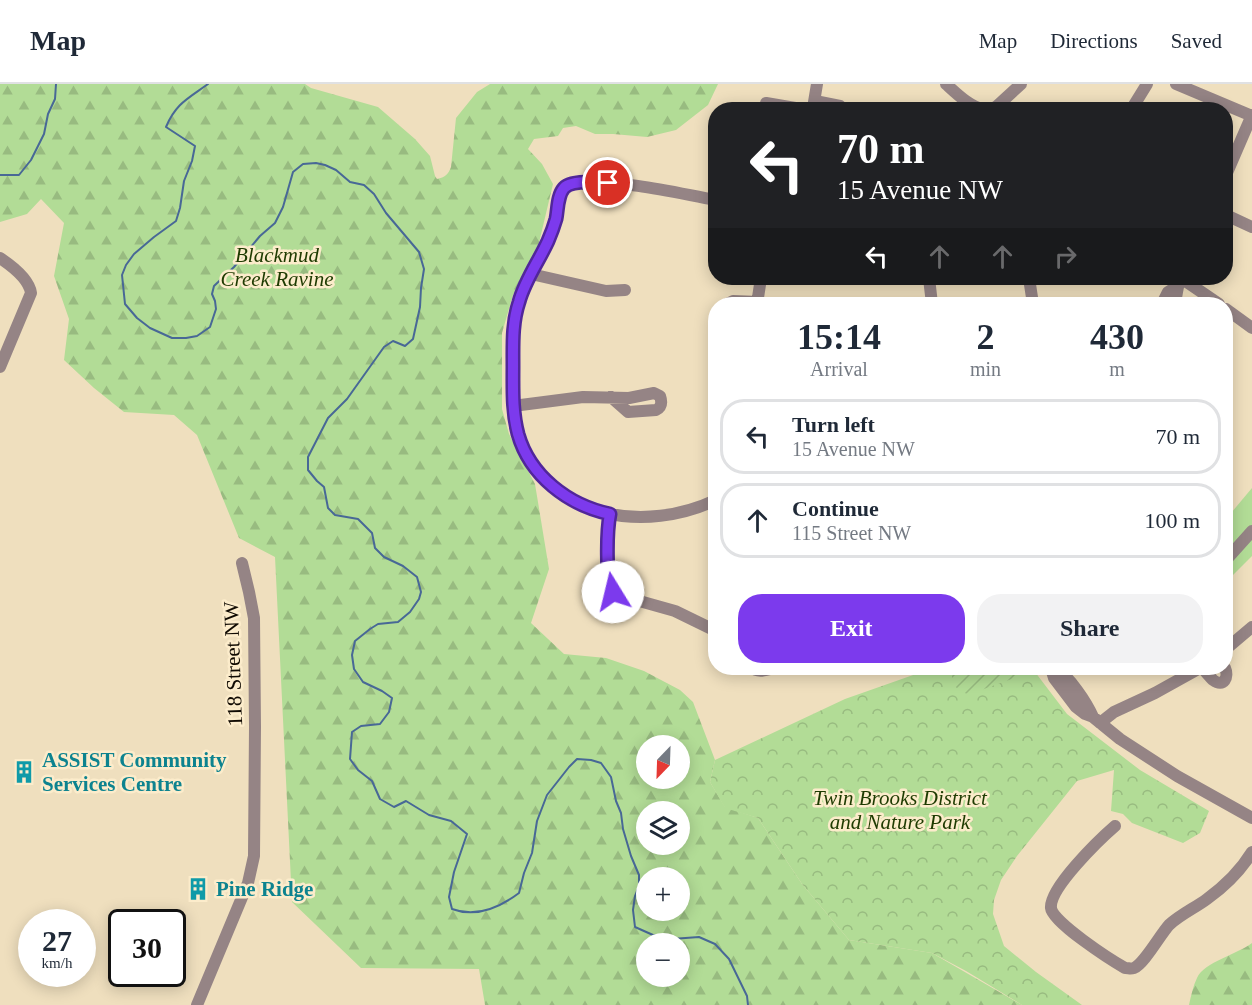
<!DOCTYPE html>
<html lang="en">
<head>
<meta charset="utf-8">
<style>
  body { margin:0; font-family:Georgia,serif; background:#f2f2f3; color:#1f2937; height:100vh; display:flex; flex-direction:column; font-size:22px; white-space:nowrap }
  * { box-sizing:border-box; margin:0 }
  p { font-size:20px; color:#747a83 }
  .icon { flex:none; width:33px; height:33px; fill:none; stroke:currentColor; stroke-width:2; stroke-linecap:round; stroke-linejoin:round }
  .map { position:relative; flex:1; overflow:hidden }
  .panel { position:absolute; left:708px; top:213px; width:525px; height:378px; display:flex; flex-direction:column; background:#fff; border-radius:24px; box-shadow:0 3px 15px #0003 }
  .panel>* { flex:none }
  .top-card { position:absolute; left:708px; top:18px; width:525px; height:183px; border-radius:24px; box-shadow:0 3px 15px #0003; background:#202124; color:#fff; overflow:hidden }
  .needle { width:39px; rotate:203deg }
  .controls { position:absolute; left:636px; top:651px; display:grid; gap:12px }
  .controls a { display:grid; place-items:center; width:54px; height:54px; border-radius:50%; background:#fff; box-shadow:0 3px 15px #0003; font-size:30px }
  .speed { position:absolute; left:18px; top:825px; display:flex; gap:12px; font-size:30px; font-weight:700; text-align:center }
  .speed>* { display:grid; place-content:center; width:78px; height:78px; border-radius:50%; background:#fff; box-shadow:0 3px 15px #0003; line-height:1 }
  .speed small { font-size:15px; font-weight:400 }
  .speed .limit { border:3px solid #111; border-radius:9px; background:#fff; color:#111 }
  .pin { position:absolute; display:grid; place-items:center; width:51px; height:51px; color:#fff; margin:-26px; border:3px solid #fff; border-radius:50%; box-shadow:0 2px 6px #0007 }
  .me { position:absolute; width:66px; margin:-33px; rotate:351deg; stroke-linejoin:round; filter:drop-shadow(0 0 4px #0008) }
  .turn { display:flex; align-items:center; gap:21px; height:126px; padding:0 30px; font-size:27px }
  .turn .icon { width:78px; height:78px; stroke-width:2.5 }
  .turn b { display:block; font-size:42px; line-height:51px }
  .lanes { display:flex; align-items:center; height:57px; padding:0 30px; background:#0003; justify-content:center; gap:30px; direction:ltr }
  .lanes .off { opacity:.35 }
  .eta { display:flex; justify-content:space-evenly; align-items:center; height:102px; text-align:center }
  .eta b { font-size:36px; font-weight:700; line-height:42px }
  .button { display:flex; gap:12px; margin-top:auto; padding:12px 30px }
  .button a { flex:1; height:69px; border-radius:24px; background:#7c3aed; color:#fff; font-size:24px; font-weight:700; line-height:69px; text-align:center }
  .button a+a { background:#f2f2f3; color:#1f2937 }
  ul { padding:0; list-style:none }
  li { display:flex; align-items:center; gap:18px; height:75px; margin:0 12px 9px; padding:0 18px; border:3px solid #e0e1e3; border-radius:24px }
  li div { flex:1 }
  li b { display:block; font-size:22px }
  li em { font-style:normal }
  header { display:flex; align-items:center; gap:36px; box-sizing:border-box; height:84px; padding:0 30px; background:#fff; border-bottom:2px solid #e0e1e3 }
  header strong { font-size:28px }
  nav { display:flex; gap:33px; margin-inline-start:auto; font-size:21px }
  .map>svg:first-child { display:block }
  .grass { fill:#b2dc96 }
  .forest { fill:url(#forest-firs); fill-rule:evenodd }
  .park { fill:url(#park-crowns) }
  .garden { fill:url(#garden-furrows) }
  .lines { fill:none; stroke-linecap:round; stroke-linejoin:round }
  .stream { stroke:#486896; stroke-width:2 }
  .minor { stroke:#958485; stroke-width:12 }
  .route-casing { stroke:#51269a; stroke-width:15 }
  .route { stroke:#7c3aed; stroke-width:10 }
  .labels { text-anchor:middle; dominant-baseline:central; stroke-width:5; stroke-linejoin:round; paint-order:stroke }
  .park-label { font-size:21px; font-style:italic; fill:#1e3b01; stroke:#fceccb }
  .street-label { font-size:21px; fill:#100a02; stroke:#fceccb }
  .culture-label { font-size:21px; font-weight:bold; fill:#0d838f; stroke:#fceccb; text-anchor:start }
</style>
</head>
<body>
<header>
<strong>Map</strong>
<nav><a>Map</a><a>Directions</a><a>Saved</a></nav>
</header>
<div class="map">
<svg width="1252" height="921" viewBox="0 0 1252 921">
  <defs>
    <pattern id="forest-firs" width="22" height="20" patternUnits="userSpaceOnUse" patternTransform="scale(1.5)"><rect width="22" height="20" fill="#b2dc96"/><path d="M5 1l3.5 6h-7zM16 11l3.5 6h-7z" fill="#98bb80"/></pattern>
    <pattern id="park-crowns" width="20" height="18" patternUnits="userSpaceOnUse" patternTransform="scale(1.5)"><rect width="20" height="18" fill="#b2dc96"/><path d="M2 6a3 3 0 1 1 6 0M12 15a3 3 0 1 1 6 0" fill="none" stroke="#98bb80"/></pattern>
    <pattern id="garden-furrows" width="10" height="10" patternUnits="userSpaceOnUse" patternTransform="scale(1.5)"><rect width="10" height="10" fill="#b2dc96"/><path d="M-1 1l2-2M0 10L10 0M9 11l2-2" fill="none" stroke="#98bb80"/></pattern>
  </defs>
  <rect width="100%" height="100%" fill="#efdfbe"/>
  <!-- grass -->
  <path class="grass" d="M1252,404v68l-26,26v-63z"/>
  <!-- forest -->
  <path class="forest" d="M0,0h305l6,4 67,19 37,32 15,17 5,20 2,3c8,-2 11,-4 14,-12l5,-49 21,-26 13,-8h228l-10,21 -32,25 -29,7 -34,-3h-18l-19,-8 -13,2 -5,8 -24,3 -6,10 14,15 11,20 -15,63 -25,48 -11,38v76l7,25 26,50 14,85 -18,54 33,31 42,4 38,13 36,19 13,12 22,58 -5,22 15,25 33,11 44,66 47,56 83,13 90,52h-537l-6,-36 -118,-1 -69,-66 -17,-345 -36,-19 -42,-103 -23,-20 -50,-3 -30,-24 -30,-28 5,-41 -15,-43 10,-53 -23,-24 -14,15 -27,8zM646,662h34v32h-34zM646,728h34v32h-34zM646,794h34v32h-34zM646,860h34v32h-34z
    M1252,859v62h-63c2,-9 4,-19 8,-27 7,-16 41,-24 55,-35z"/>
  <!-- park -->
  <path class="park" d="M933,584h99l35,46 73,56 69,41 -9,22 -17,10 -51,-20 -9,-9 -12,-3 3,-41 -37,11 -60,75 -16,24 -7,20 -1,14 11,32 32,26 46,33h-60l-56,-34 -34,-18 -83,-13 -47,-56 -44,-66 -33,-10 -15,-26 5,-22 130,-61z"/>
  <!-- garden -->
  <path class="garden" d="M954,584h70l-4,8 -50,18c-14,-1 -22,-14 -16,-26z"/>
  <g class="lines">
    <!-- stream -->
    <path class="stream" d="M208,0c-19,14 -32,19 -42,43l29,19 -3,15 -8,20 -4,27 -4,13 -22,16 -20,17 -8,11 -4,10 3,29 12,14 13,10 22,10h14l11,-2 13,-9 6,-18 -1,-8 -3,-7 2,-8 20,-19 26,-31 15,-13 8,-16 10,-35 10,-8 13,-1 9,2 11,5 14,12 14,3 10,9 12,19 33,39 5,17 -3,19 -1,19 -7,32 -8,7 -12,-5 -9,6 -37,52 -19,19 -20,39v13l9,11 7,6 4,21 7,7 23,4 14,14 3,15 9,9 19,9 14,11 4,15 -2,7 -9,13 -12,10 -20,2 -8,5 -15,12 -3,14 2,14 9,13 19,9 10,7 -3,14 -9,12 -19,2 -9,6 -2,27 8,11 14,11 8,18 14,8 12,-6 23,14 22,6 16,13 -13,38 -5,25 3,12c24,9 47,-1 67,-16l5,-20 8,-20 5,-32 10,-26 22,-28 8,-8 14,1 10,3 10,14 5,24 5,12 2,16 8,27 8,19v11l-4,10 -2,14 2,17 18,8 19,4 27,-2 16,7 14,15 18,37 1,9
      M0,91h19l12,-15 13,-26 4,-20 7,-15 1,-15"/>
    <!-- minor -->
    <path class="minor" d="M946,0c11,10 24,23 39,26
      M1176,0l76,32
      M815,17l25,5 4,4
      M766,19l41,7
      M813,24l4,-24
      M987,26l9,-3 25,-23
      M1131,26l16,-26
      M1226,91l26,-60
      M716,116c-44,-8 -87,-19 -131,-17 -6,0 -13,-1 -18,2 -8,5 -12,40 -17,51 -11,27 -29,50 -34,79 -3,15 -3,31 -3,46 0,27 -3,55 8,81 32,78 125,91 195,58
      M1226,131l26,12
      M0,174c12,8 29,21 31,35l-31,74
      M531,190l75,17 19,-1
      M929,194l3,26
      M1029,194l4,26
      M1181,194l38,26
      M727,220l6,-3 25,1
      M757,220l4,-26
      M1162,220l6,-12 8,-5
      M1174,220c4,-9 2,-16 7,-26
      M1226,225l26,19
      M513,322l70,-9 46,1 25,-5 6,3c2,6 2,11 -4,14l-28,2 -17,-15
      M610,430c-2,11 -4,67 0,75 2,3 5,4 8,6l57,16 41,20
      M1226,476l26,-29
      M1226,565l26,-22
      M752,584c6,5 15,2 22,0
      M1051,584l3,10 22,29 9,7 8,3 27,22 57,37 75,42
      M1056,584c14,10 30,33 37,49
      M1202,584c4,4 7,8 11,12 11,8 16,-3 12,-12
      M1100,639l14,-11 41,-19 45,-25
      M1115,742c-15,13 -66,62 -64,82 1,14 60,52 74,60 4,0 5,1 9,0 10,-4 26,-33 35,-43 12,-11 26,-17 38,-26 18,-13 34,-29 45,-47
      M197,921l51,-122 6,-27 1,-129 -1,-109 -5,-26 -7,-29"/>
  </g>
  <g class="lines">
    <!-- route casing -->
    <g class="route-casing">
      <path id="route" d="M608,99c-11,-1 -37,-3 -44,5 -7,8 -6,22 -8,31 -2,7 -5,15 -8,22 -9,20 -23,39 -29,61 -7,21 -6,42 -6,64 0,23 -1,45 5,68 12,42 50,71 92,80 -3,15 -5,67 3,78"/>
    </g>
    <!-- route -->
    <use href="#route" class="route"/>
  </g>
  <!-- icons -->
  <defs>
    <g id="building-bare" transform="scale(1.8)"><path d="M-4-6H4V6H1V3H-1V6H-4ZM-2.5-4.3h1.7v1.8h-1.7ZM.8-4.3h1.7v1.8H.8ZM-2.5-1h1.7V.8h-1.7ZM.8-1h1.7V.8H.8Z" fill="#0f9aa8" stroke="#fceccb" stroke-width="2.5" paint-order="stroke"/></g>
  </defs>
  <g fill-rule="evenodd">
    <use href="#building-bare" x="24" y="688"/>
    <use href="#building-bare" x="198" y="805"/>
  </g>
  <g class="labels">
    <!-- park labels -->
    <g class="park-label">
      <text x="277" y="171">Blackmud<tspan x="277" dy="24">Creek Ravine</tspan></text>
      <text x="900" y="714">Twin Brooks District<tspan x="900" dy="24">and Nature Park</tspan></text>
    </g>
    <!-- street labels -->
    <g class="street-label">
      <text transform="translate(233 580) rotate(-92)">118 Street NW</text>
    </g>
    <!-- culture labels -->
    <g class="culture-label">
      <text x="42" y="676">ASSIST Community<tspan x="42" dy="24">Services Centre</tspan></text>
      <text x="216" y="805">Pine Ridge</text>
    </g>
  </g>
</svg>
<div class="controls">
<a><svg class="needle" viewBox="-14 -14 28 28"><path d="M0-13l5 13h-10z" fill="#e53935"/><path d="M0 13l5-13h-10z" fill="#747a83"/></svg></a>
<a><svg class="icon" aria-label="layers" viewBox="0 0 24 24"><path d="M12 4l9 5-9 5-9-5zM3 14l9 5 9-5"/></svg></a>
<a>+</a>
<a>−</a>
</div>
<div class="speed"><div>27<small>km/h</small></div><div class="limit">30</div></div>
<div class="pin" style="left:608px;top:99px;background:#d93025"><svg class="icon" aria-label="arrive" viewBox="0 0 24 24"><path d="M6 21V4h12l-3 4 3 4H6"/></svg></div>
<svg class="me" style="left:613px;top:508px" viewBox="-20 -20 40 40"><circle r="19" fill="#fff"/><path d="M0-13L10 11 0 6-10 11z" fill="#7c3aed"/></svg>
<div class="top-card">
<div class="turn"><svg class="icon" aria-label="left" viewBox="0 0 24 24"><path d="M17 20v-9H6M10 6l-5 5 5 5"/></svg><div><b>70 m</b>15 Avenue NW</div></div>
<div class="lanes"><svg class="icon" aria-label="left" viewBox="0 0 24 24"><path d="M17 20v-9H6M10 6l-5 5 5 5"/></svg><svg class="icon off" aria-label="ahead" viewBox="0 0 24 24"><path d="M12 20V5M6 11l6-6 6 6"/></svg><svg class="icon off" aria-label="ahead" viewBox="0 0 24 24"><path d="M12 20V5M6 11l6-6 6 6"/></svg><svg class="icon off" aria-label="right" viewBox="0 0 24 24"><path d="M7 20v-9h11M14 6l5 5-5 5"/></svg></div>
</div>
<section class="panel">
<div class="eta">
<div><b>15:14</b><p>Arrival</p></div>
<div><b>2</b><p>min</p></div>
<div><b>430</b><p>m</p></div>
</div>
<ul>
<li><svg class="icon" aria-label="left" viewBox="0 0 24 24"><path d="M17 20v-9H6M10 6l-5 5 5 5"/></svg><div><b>Turn left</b><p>15 Avenue NW</p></div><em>70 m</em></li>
<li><svg class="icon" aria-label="ahead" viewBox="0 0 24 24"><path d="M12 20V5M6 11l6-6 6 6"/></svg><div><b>Continue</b><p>115 Street NW</p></div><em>100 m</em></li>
</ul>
<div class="button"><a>Exit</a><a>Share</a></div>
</section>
</div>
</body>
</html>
